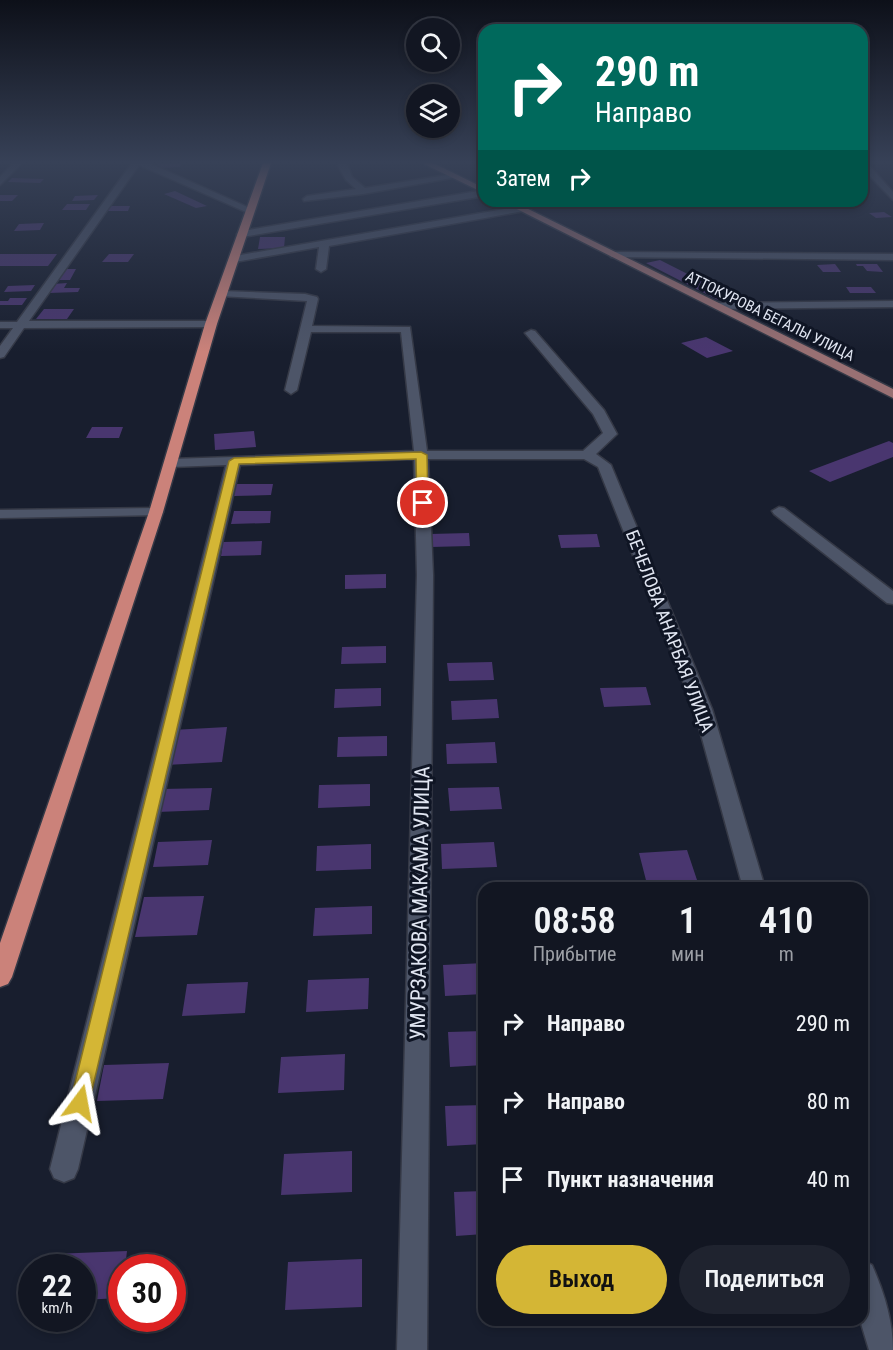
<!DOCTYPE html>
<html lang="ru">
<head>
<meta charset="utf-8">
<style>
  body { margin:0; font-family:"Roboto Condensed",sans-serif; background:#1f232f; color:#f1f3f6; height:100vh; display:flex; flex-direction:column; font-size:22px; white-space:nowrap }
  * { box-sizing:border-box; margin:0 }
  p { font-size:20px; color:#9c9fa5 }
  .icon { flex:none; width:33px; height:33px; fill:none; stroke:currentColor; stroke-width:2; stroke-linecap:round; stroke-linejoin:round }
  .map { position:relative; flex:1; overflow:hidden }
  .drawer { position:absolute; left:478px; top:882px; width:390px; height:444px; display:flex; flex-direction:column; background:#121622; border-radius:18px; box-shadow:0 3px 9px #0003,0 0 0 2px #313540 }
  .drawer>* { flex:none }
  .guide { position:absolute; left:478px; top:24px; width:390px; height:183px; border-radius:18px; box-shadow:0 3px 9px #0003,0 0 0 2px #313540; background:#00695c; color:#fff; overflow:hidden }
  .buttons { position:absolute; left:406px; top:18px; display:grid; gap:12px }
  .buttons a { display:grid; place-items:center; width:54px; height:54px; border-radius:50%; background:#121622; box-shadow:0 3px 9px #0003,0 0 0 2px #313540; font-size:30px }
  .speed { position:absolute; left:18px; top:1254px; display:flex; gap:12px; font-size:30px; font-weight:700; text-align:center }
  .speed>* { display:grid; place-content:center; width:78px; height:78px; border-radius:50%; background:#121622; box-shadow:0 3px 9px #0003,0 0 0 2px #313540; line-height:1 }
  .speed small { font-size:15px; font-weight:400 }
  .speed .limit { border:9px solid #d22; background:#fff; color:#111 }
  .pin { position:absolute; display:grid; place-items:center; width:51px; height:51px; color:#fff; margin:-26px; border:3px solid #fff; border-radius:50%; box-shadow:0 2px 6px #0007 }
  .me { position:absolute; width:66px; margin:-33px; rotate:13deg; stroke-linejoin:round; filter:drop-shadow(0 0 4px #0008) }
  .turn { display:flex; align-items:center; gap:21px; height:126px; padding:0 18px; font-size:27px }
  .turn .icon { width:78px; height:78px; stroke-width:2.5 }
  .turn b { display:block; font-size:42px; line-height:51px }
  .then { display:flex; align-items:center; height:57px; padding:0 18px; background:#0003; gap:12px; font-size:22px }
  .eta { display:flex; justify-content:space-evenly; align-items:center; height:102px; text-align:center }
  .eta b { font-size:36px; font-weight:600; line-height:42px }
  .button { display:flex; gap:12px; margin-top:auto; padding:12px 18px }
  .button a { flex:1; height:69px; border-radius:36px; background:#d4b635; color:#111; font-size:24px; font-weight:600; line-height:69px; text-align:center }
  .button a+a { background:#1f232f; color:#f1f3f6 }
  ul { padding:0; list-style:none }
  li { display:flex; align-items:center; gap:18px; height:78px; padding:0 18px }
  li div { flex:1 }
  li b { display:block; font-size:22px }
  li em { font-style:normal }
  .map>svg:first-child { display:block }
  .building { fill:#49366f }
  .lines { fill:none; stroke-linecap:round; stroke-linejoin:round }
  .minor-casing { stroke:#353946; stroke-width:3 }
  .major-casing { stroke:#353946; stroke-width:3 }
  .highway-casing { stroke:#353946; stroke-width:3 }
  .minor { fill:#4d5568; fill-rule:evenodd }
  .major { fill:#997073; fill-rule:evenodd }
  .highway { fill:#cb827a; fill-rule:evenodd }
  .route { fill:#d4b635; stroke:#8a7622; stroke-width:1.5 }
  .labels { text-anchor:middle; dominant-baseline:central; stroke-width:6; stroke-linejoin:round; paint-order:stroke }
  .far-street-label { font-size:15px; fill:#e1e6f2; stroke:#0f1524 }
  .street-label { font-size:18px; fill:#e1e6f2; stroke:#0f1524 }
  .near-street-label { font-size:21px; fill:#e1e6f2; stroke:#0f1524 }
</style>
</head>
<body>
<div class="map">
<svg width="893" height="1350" viewBox="0 0 893 1350">
  <rect width="100%" height="100%" fill="#181e2e"/>
  <!-- building -->
  <path class="building" d="M158,163h23l-1,4 -23,1z
    M12,178l32,1 -4,4 -32,-1z
    M175,191l32,15 -11,2 -32,-14z
    M0,195h18l-6,6h-12z
    M98,195l-4,5 -22,1 3,-5z
    M67,204h23l-4,6h-24z
    M105,206h25l-2,5h-26z
    M884,212l8,5 -16,1 -7,-5z
    M44,223l-4,7 -26,1 5,-7z
    M260,237h25l-1,11 -26,1z
    M0,254h57l-9,12h-48z
    M109,254h25l-6,8h-26z
    M660,260l73,37 -15,3 -72,-37z
    M835,264l6,8h-18l-6,-7z
    M856,264h21l6,8 -16,-1 -4,-5h-6z
    M62,269h14l-6,11h-14z
    M67,283l-3,5h16l-2,4 -30,1 5,-9z
    M35,285l-4,6 -27,1 4,-6z
    M846,287h25l5,6h-26z
    M10,298h17l-5,7h-22v-4h8z
    M44,309h30l-7,10h-31z
    M706,337l27,14 -26,7 -26,-15z
    M92,427h31l-4,11h-33z
    M254,431l2,16 -41,3 -1,-16z
    M889,441l4,2v14l-63,25 -21,-11z
    M236,484h37l-2,11 -37,1z
    M234,511h37l-1,12 -39,1z
    M469,533l1,13 -39,1 -1,-13z
    M597,534l3,13 -39,1 -3,-13z
    M262,541l-1,14 -40,1 2,-14z
    M386,574v14l-41,1v-14z
    M386,646v17l-45,1 1,-17z
    M492,662l2,18 -45,1 -2,-18z
    M646,687l5,18 -47,2 -4,-19z
    M381,688v18l-47,2 1,-19z
    M497,699l2,19 -47,2 -1,-19z
    M227,727l-5,35 -56,3 6,-35z
    M387,736v20l-50,1 1,-20z
    M495,742l2,21 -50,1 -1,-20z
    M370,784v22l-52,2 1,-23z
    M499,787l3,22 -52,2 -2,-23z
    M212,788l-3,22 -52,2 4,-23z
    M212,840l-4,25 -55,2 5,-25z
    M494,842l3,25 -55,2 -1,-25z
    M371,844v25l-55,2 1,-25z
    M687,850l12,36 -51,2 -9,-35z
    M204,896l-7,39 -62,2 9,-40z
    M372,906v28l-59,2 2,-28z
    M484,963v31l-39,2 -2,-31z
    M369,978l-1,31 -62,3 2,-32z
    M248,982l-3,31 -63,3 5,-32z
    M484,1031v34l-34,2 -2,-35z
    M345,1054l-1,36 -66,3 3,-36z
    M169,1063l-6,36 -66,2 7,-36z
    M484,1105v39l-37,2 -2,-40z
    M352,1151v41l-71,3 3,-41z
    M484,1191v43l-28,2 -2,-44z
    M127,1251l-2,17h-3l-2,30 -38,2v-32h-32l3,-14z
    M362,1259v48l-77,3 3,-48z"/>
  <g class="lines">
    <!-- minor casing -->
    <g class="minor-casing">
      <path id="minor" d="M13,163h9l-22,22v-8z
        M132,163h17l105,47 -8,2 -107,-47 -110,156h182l6,3 -6,3 -187,1 -20,29 -4,1v-12l13,-18h-13v-6h17z
        M339,163h8l5,14 13,11 88,-14 4,3 -94,17 -59,7 -1,-2 4,-3 49,-7 -10,-9 -8,-14z
        M862,163h5l26,29v8l-31,-32z
        M484,190v6l-242,41 -5,-3 5,-3z
        M521,206l5,3 -2,2 -195,35 -3,23 -5,3 -5,-3 3,-22 -84,15 -5,-3 5,-3z
        M615,252l278,2v6l-282,-3 -1,-2z
        M223,291l82,3 12,3 1,2 -6,27 98,1 17,124h156l20,-18 -10,-19 -68,-81 6,-3 4,1 69,79 13,24 -21,20 15,11 101,244 53,179h-22l-49,-179 -96,-242 -14,-8h-156l5,116 -6,775h-30l20,-775 -3,-116 -174,6 -162,704 -4,9 -10,4 -10,-4 -4,-9 176,-704 -55,2 -7,-4 7,-4 243,-8 -13,-119h-90l-14,58 -6,4 -6,-4 22,-89 -88,-5 -1,-2z
        M893,301v6l-176,2 -5,-3 5,-3z
        M779,507l5,1 109,83v13l-6,-1 -113,-89 -2,-3z
        M156,508l7,4 -2,3 -161,3v-8z
        M862,1260l10,5c12,27 21,56 21,85h-24l-9,-30h2z"/>
    </g>
    <!-- major casing -->
    <g class="major-casing">
      <path id="major" d="M422,163h11l51,25v5z
        M501,201h11l381,188v9z"/>
    </g>
    <!-- highway casing -->
    <g class="highway-casing">
      <path id="highway" d="M263,163h8l-54,161 -54,188 -151,465 -4,7 -8,3v-44l149,-431 56,-188z"/>
    </g>
    <!-- minor -->
    <use href="#minor" class="minor"/>
    <!-- major -->
    <use href="#major" class="major"/>
    <!-- highway -->
    <use href="#highway" class="highway"/>
  </g>
  <!-- sky -->
  <linearGradient id="sky" x2="0" y2="1"><stop stop-color="#0d1019"/><stop offset="0.46" stop-color="#374157"/><stop offset="1" stop-color="#374157" stop-opacity="0"/></linearGradient>
  <rect width="893" height="352" fill="url(#sky)"/>
  <!-- route -->
  <path class="route" d="M421,452l6,3 1,48 -5,3 -6,-3 -1,-44 -177,5 -150,639 -2,7 -7,2 -8,-2 -2,-7 159,-642 5,-3z"/>
  <g class="labels">
    <!-- far-street labels -->
    <g class="far-street-label">
      <text transform="translate(770 316) rotate(26)">АТТОКУРОВА БЕГАЛЫ УЛИЦА</text>
    </g>
    <!-- street labels -->
    <g class="street-label">
      <text transform="translate(670 631) rotate(69)">БЕЧЕЛОВА АНАРБАЯ УЛИЦА</text>
    </g>
    <!-- near-street labels -->
    <g class="near-street-label">
      <text transform="translate(420 903) rotate(-89)">УМУРЗАКОВА МАКАМА УЛИЦА</text>
    </g>
  </g>
</svg>
<div class="buttons">
<a><svg class="icon" aria-label="search" viewBox="0 0 24 24"><circle cx="10" cy="10" r="6"/><path d="M15 15l6 6"/></svg></a>
<a><svg class="icon" aria-label="layers" viewBox="0 0 24 24"><path d="M12 4l9 5-9 5-9-5zM3 14l9 5 9-5"/></svg></a>
</div>
<div class="speed"><div>22<small>km/h</small></div><div class="limit">30</div></div>
<div class="pin" style="left:423px;top:503px;background:#d93025"><svg class="icon" aria-label="arrive" viewBox="0 0 24 24"><path d="M6 21V4h12l-3 4 3 4H6"/></svg></div>
<svg class="me" style="left:80px;top:1103px" viewBox="-20 -20 40 40"><path d="M0-17L14 15 0 8-14 15z" fill="#d4b635" stroke="#fff" stroke-width="4"/></svg>
<div class="guide">
<div class="turn"><svg class="icon" aria-label="right" viewBox="0 0 24 24"><path d="M7 20v-9h11M14 6l5 5-5 5"/></svg><div><b>290 m</b>Направо</div></div>
<div class="then">Затем<svg class="icon" aria-label="right" viewBox="0 0 24 24"><path d="M7 20v-9h11M14 6l5 5-5 5"/></svg></div>
</div>
<section class="drawer">
<div class="eta">
<div><b>08:58</b><p>Прибытие</p></div>
<div><b>1</b><p>мин</p></div>
<div><b>410</b><p>m</p></div>
</div>
<ul>
<li><svg class="icon" aria-label="right" viewBox="0 0 24 24"><path d="M7 20v-9h11M14 6l5 5-5 5"/></svg><div><b>Направо</b></div><em>290 m</em></li>
<li><svg class="icon" aria-label="right" viewBox="0 0 24 24"><path d="M7 20v-9h11M14 6l5 5-5 5"/></svg><div><b>Направо</b></div><em>80 m</em></li>
<li><svg class="icon" aria-label="arrive" viewBox="0 0 24 24"><path d="M6 21V4h12l-3 4 3 4H6"/></svg><div><b>Пункт назначения</b></div><em>40 m</em></li>
</ul>
<div class="button"><a>Выход</a><a>Поделиться</a></div>
</section>
</div>
</body>
</html>
